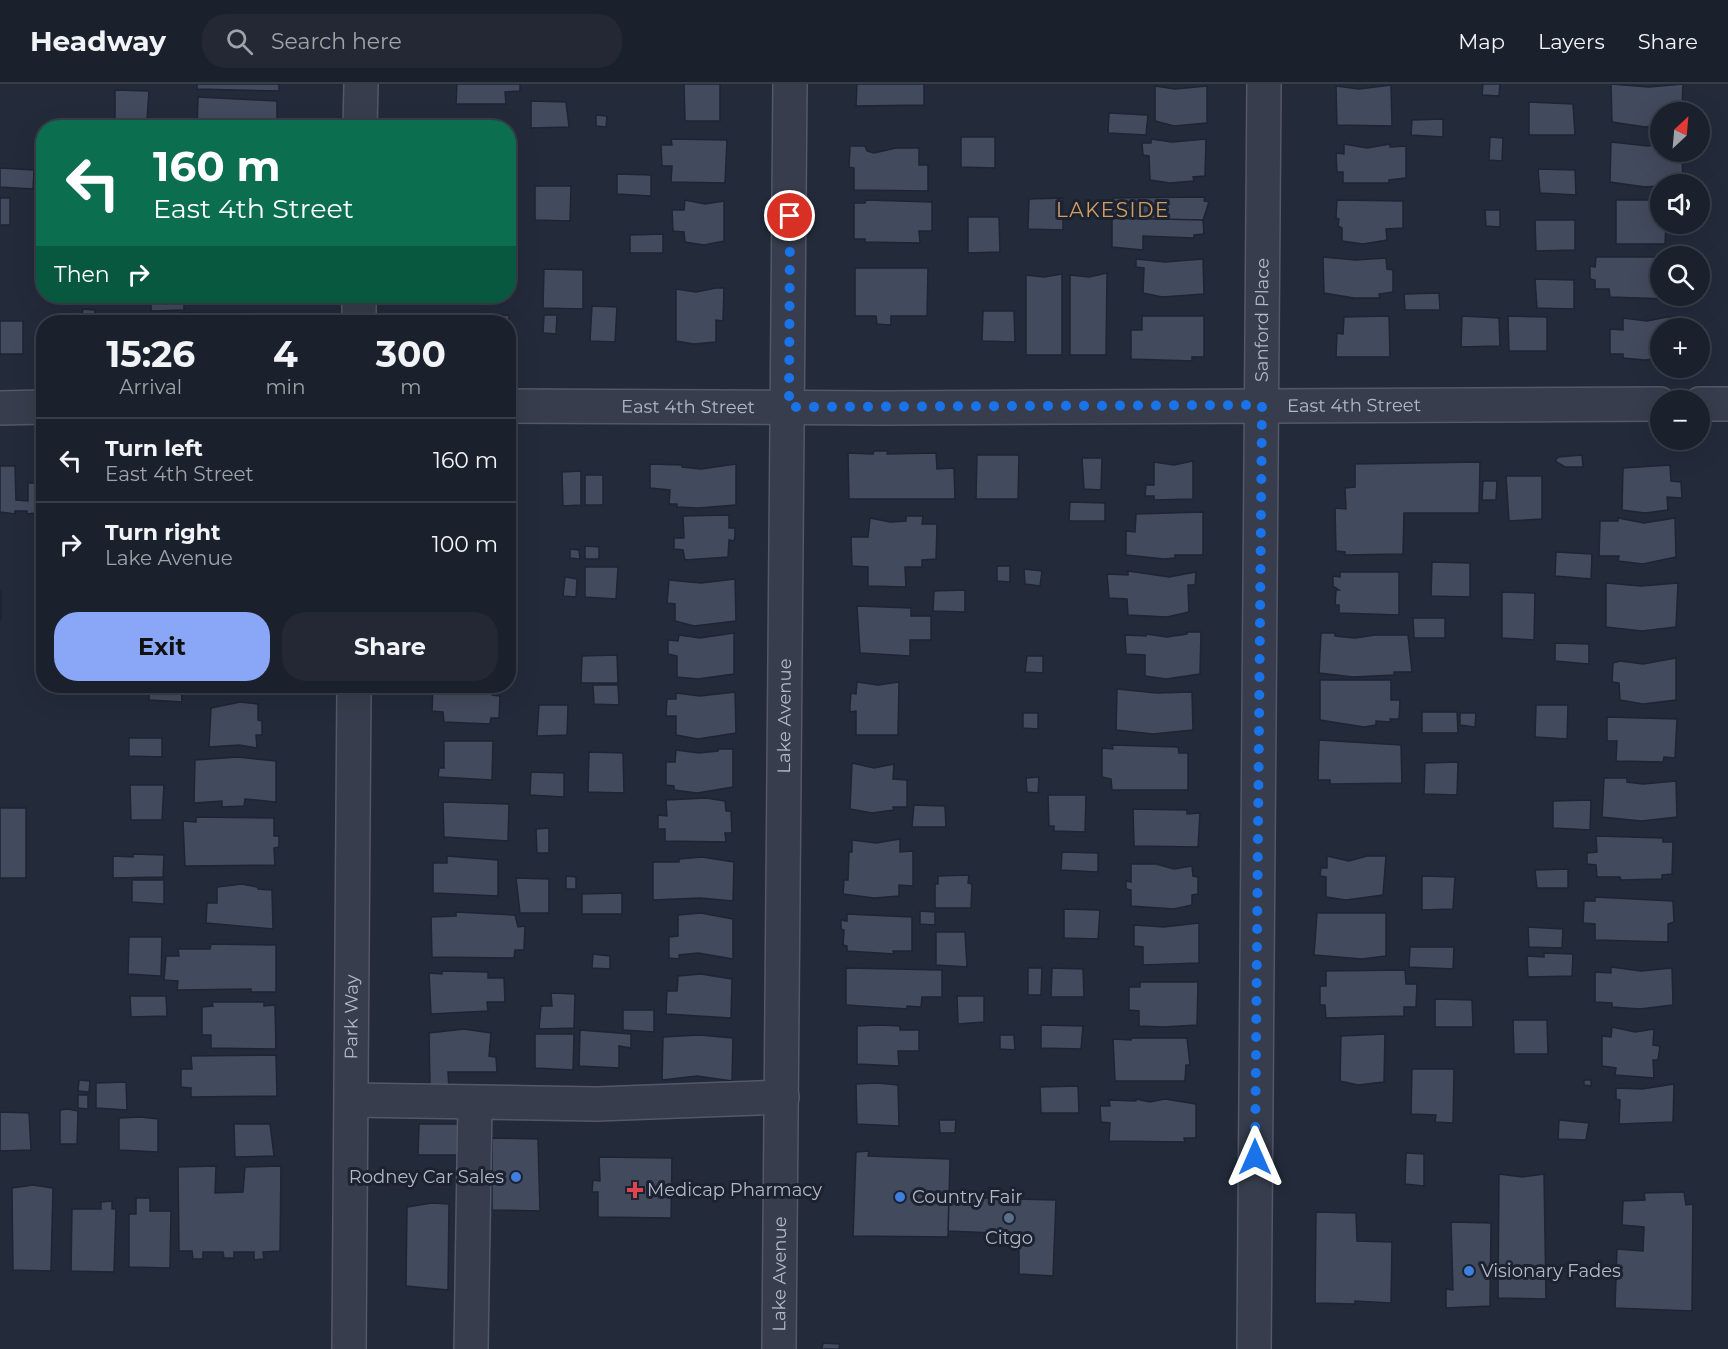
<!DOCTYPE html>
<html lang="en">
<head>
<meta charset="utf-8">
<style>
  body { margin:0; font-family:Montserrat,sans-serif; background:#232834; color:#f1f3f6; height:100vh; display:flex; flex-direction:column; font-size:22px; white-space:nowrap }
  * { box-sizing:border-box; margin:0 }
  p { font-size:20px; color:#9fa3a9 }
  .icon { flex:none; width:33px; height:33px; fill:none; stroke:currentColor; stroke-width:2; stroke-linecap:round; stroke-linejoin:round }
  .map { position:relative; flex:1; overflow:hidden }
  .details { position:absolute; left:36px; top:231px; width:480px; height:378px; display:flex; flex-direction:column; background:#1a202c; border-radius:24px; box-shadow:0 6px 24px #0002,0 0 0 2px #383e48 }
  .details>* { flex:none }
  .hud { position:absolute; left:36px; top:36px; width:480px; height:183px; border-radius:24px; box-shadow:0 6px 24px #0002,0 0 0 2px #383e48; background:#0b6e4f; color:#fff; overflow:hidden }
  .needle { width:39px; rotate:26deg }
  .buttons { position:absolute; left:1650px; top:18px; display:grid; gap:12px }
  .buttons a { display:grid; place-items:center; width:60px; height:60px; border-radius:50%; background:#1a202c; box-shadow:0 6px 24px #0002,0 0 0 2px #383e48; font-size:30px }
  .pin { position:absolute; display:grid; place-items:center; width:51px; height:51px; color:#fff; margin:-26px; border:3px solid #fff; border-radius:50%; box-shadow:0 2px 6px #0007 }
  .me { position:absolute; width:66px; margin:-33px; rotate:0deg; stroke-linejoin:round; filter:drop-shadow(0 0 4px #0008) }
  .turn { display:flex; align-items:center; gap:21px; height:126px; padding:0 18px; font-size:27px }
  .turn .icon { width:78px; height:78px; stroke-width:2.5 }
  .turn b { display:block; font-size:42px; line-height:51px }
  .then { display:flex; align-items:center; height:57px; padding:0 18px; background:#0003; gap:12px; font-size:22px }
  .eta { display:flex; justify-content:space-evenly; align-items:center; height:102px; text-align:center }
  .eta b { font-size:36px; font-weight:700; line-height:42px }
  .button { display:flex; gap:12px; margin-top:auto; padding:12px 18px }
  .button a { flex:1; height:69px; border-radius:24px; background:#89a7f6; color:#111; font-size:24px; font-weight:700; line-height:69px; text-align:center }
  .button a+a { background:#232834; color:#f1f3f6 }
  ul { padding:0; list-style:none }
  li { display:flex; align-items:center; gap:18px; height:84px; padding:0 18px; border-top:2px solid #383e48 }
  li div { flex:1 }
  li b { display:block; font-size:22px }
  li em { font-style:normal }
  header { display:flex; align-items:center; gap:36px; box-sizing:border-box; height:84px; padding:0 30px; background:#1a202c; border-bottom:2px solid #383e48 }
  header strong { font-size:28px }
  nav { display:flex; gap:33px; margin-inline-start:auto; font-size:21px }
  .search { width:420px; height:54px; background:#232834; display:flex; align-items:center; gap:15px; box-sizing:border-box; padding:0 21px; border-radius:24px; color:#9fa3a9; font-size:22px }
  .map>svg:first-child { display:block }
  .building { fill:#424a5d; stroke:#1e2432; stroke-width:1.5 }
  .lines { fill:none; stroke-linecap:round; stroke-linejoin:round }
  .minor-casing { stroke:#525866; stroke-width:36 }
  .minor { stroke:#373d4c; stroke-width:33 }
  .route { stroke:#1a73e8; stroke-width:10; stroke-dasharray:0 18 }
  .shop-dot { fill:#3f7fe0; stroke:#1c2230; stroke-width:2 }
  .health-dot { fill:#e0444e; stroke:#1c2230; stroke-width:2 }
  .service-dot { fill:#5c6f8a; stroke:#1c2230; stroke-width:2 }
  .labels { text-anchor:middle; dominant-baseline:central; stroke-width:6; stroke-linejoin:round; paint-order:stroke }
  .street-label { font-size:18px; fill:#b2b8c7; stroke:#1c2230 }
  .poi-label { font-size:18px; fill:#b2b8c7; stroke:#1c2230; text-anchor:start }
  .neighbourhood-label { font-size:20px; letter-spacing:1.5px; fill:#d29f63; stroke:#1c2230 }
</style>
</head>
<body>
<header>
<strong>Headway</strong>
<div class="search"><svg class="icon" aria-label="search" viewBox="0 0 24 24"><circle cx="10" cy="10" r="6"/><path d="M15 15l6 6"/></svg>Search here</div>
<nav><a>Map</a><a>Layers</a><a>Share</a></nav>
</header>
<div class="map">
<svg width="1728" height="1265" viewBox="0 0 1728 1265">
  <rect width="100%" height="100%" fill="#232b3b"/>
  <!-- building -->
  <path class="building" d="M197,0h82v7l-82,-2z
    M457,0h63v7l-15,1 1,12h-50z
    M684,0h36v37h-35z
    M857,0h67v21l-68,1z
    M1483,0h17l-1,12 -17,-1z
    M1611,0l38,3 34,-3 -1,28h-22v13l-15,2 -33,-5z
    M1391,1l1,41 -55,-1 -1,-39 23,3z
    M1155,2l20,3 32,-3v37l-33,3 -19,-5z
    M115,6l34,1 -2,29h-32z
    M198,13l79,4v27h-80z
    M531,17l35,1 3,25 -38,1z
    M1529,18l44,2 2,31h-46z
    M1109,29l39,2 -2,20 -38,-2z
    M596,31l11,1 -1,11 -10,-1z
    M1443,35v18l-32,-2 1,-15z
    M961,53h34v31l-34,-1z
    M1490,53l13,1 -1,23 -13,-1z
    M671,55l56,1 -2,43 -54,-1 1,-16h-10l-1,-21h11z
    M1151,55l21,3 34,-3 -1,37 -12,1 1,4 -24,2 -20,-3 -1,-24 -6,-1 -1,-12h9z
    M1611,58l37,4 12,-2v8h22l1,32 -38,3 -35,-5z
    M1344,60l23,4 23,-4v3l16,-1v32l-17,2v3h-46v-11h-6l-1,-19 8,1z
    M850,62h15l2,5 7,2 22,-5h23v17h9v26l-74,-1v-22l-5,-1z
    M0,84l34,2 -1,19 -33,-2z
    M1538,85l37,1 1,25 -36,-2z
    M617,90l34,1v21l-34,-2z
    M535,102h36l-1,35 -35,-1z
    M1205,113l-1,4 5,1 -6,18 -91,-2v-20z
    M0,114h10v27h-10z
    M1063,114v32l-35,-1 1,-30z
    M685,116l20,4 19,-3v40l-20,4 -19,-3 -1,-10 -11,-1 -1,-21h12z
    M866,116l66,2v29h-13l1,12 -55,-1v-3h-11v-36h11z
    M1337,116l66,1v27l-17,1 1,11 -24,4 -21,-3v-13l-4,-2 1,-7 -3,-1z
    M1616,116h44v24h6l-1,20h-49z
    M1485,126h15v17l-14,-1z
    M968,133h31l1,35 -32,1z
    M1112,134l91,2 1,14 -10,1v3l-51,-2v14l-31,-3z
    M1535,136h40v30l-39,1z
    M663,150v19h-33v-18z
    M508,151l2,61h-20h18z
    M1323,173l33,3 30,-2 1,11 6,1v22l-14,2 1,4h-26l-30,-5z
    M1596,173h64v39h7v3l-57,-2 -1,-8h-14v-9l-5,-1v-13l5,1z
    M1136,175l29,3 38,-3 1,35 -42,3 -19,-4 1,-25 -8,-1z
    M855,184h73l-1,48h-36v9l-14,-1 -1,-8h-21z
    M544,185l39,1v39l-40,-1z
    M1107,189l-1,82h-36v-80l19,2z
    M1062,190v81h-36v-80l18,2z
    M1535,195l39,1v29l-37,-1z
    M716,204h8l-1,33 -7,-1v22l-22,2 -18,-3v-52l20,3z
    M1439,209l1,17h-35l-1,-16z
    M151,212h33v14l-33,1z
    M195,212h70v3z
    M592,222l25,1 -2,35 -25,-1z
    M83,225l12,1 -1,12h-13z
    M983,227h31l1,31 -33,-1z
    M182,229l89,1v8h-105v-7l16,1z
    M509,231v40l-1,-33h-56v-6z
    M544,231h13l-1,19 -13,-1z
    M1142,232h62v41h-12v4l-61,-2v-29h11z
    M1389,232l1,41h-54l1,-24 6,1 1,-17z
    M1462,232l37,2 1,28 -39,1z
    M1508,232l39,1v34h-38z
    M1667,233h11v11h-18v30l-15,2 -22,-2v-4h-13v-25l13,1v-12l24,3z
    M0,237h23v33h-23z
    M874,367h14l-1,3 49,-1 1,16 17,-1 1,31h-106l-1,-46 25,1z
    M977,371h42l-1,44h-42z
    M1582,371l1,12h-18l-10,-6 3,-4z
    M1082,374h20l-1,32 -17,-1z
    M1193,377v38l-39,1v-4h-9l1,-11h8v-23l20,3z
    M1480,378l-1,51h-75l-1,41 -58,1v-3l-9,-1 -1,-43 11,1 -1,-21 10,-1v-23z
    M650,380l32,1v2l19,2 35,-5v41l-38,3 -21,-1v-3h-8l1,-14 -20,-2z
    M1670,381l1,16 10,1 1,16 -15,-1 1,13 -23,3 -23,-3 1,-42z
    M0,382h15l1,34 12,1v-18h16v29l-17,2v-3h-12v3l-15,-2z
    M581,387v34l-18,1 -1,-34z
    M585,391h18v30h-18z
    M1506,392h36v43l-33,2z
    M1483,397h14l-1,19h-14z
    M1070,418l35,1v18h-36z
    M1203,428v43h-28v3l-11,1 -38,-4v-24l9,1 1,-18z
    M729,431v13h6v8l-1,5 -5,-1 -1,17 -43,3 -2,-10 -9,-1v-11h10l-1,-22z
    M906,432h17l-1,8h15l-1,35 -14,1v7h-17l1,20 -38,-1v-19l-16,-1 -1,-29h17l2,-19 20,4 16,-1z
    M1618,434l26,5 31,-5 1,39 -33,7 -25,-3 1,-5h-20l1,-35h18z
    M585,462l14,1v12h-14z
    M570,465l9,1 1,9 -10,-1z
    M1556,468l36,2 -1,25 -36,-3z
    M1432,478l38,1v34l-39,-1z
    M997,482h13v16l-13,-1z
    M585,483h33l-2,32 -31,-2z
    M1024,485l18,2 -2,15 -15,-2z
    M1128,487l41,6 27,-5 -1,13h-7l1,27 -22,5 -39,-2 -1,-16 -18,-1 -2,-24 21,1z
    M1340,488h59v43l-60,-2v-8h-4l1,-15h3l-6,-4v-10l7,1z
    M565,493l12,2 -1,18 -13,-1z
    M735,495l1,42 -42,5 -19,-5v-17l-8,-1 2,-23 32,3z
    M1606,499l35,3 37,-3 -2,44 -34,4 -36,-4z
    M0,506h1v30h-1z
    M965,506v22l-32,-1 1,-20z
    M1502,508l33,1 -1,47 -32,-2z
    M857,522l54,2v8h20v24h-21v16l-50,-3z
    M1413,534h32v20h-31z
    M1187,548h14l-1,42 -34,5 -21,-3v-21l-19,-1 -1,-19 21,1v-2l21,3 20,-3z
    M734,549v41l-36,5 -21,-2v-21l-9,-2v-14l10,1 1,-6 21,3z
    M1321,549h14v3l20,2 20,-3h33l4,37h-18v3l-41,2 -34,-4z
    M1555,559l34,1v20l-34,-3z
    M617,571l1,28h-37l1,-27z
    M1027,572h16v17l-18,-1z
    M1676,574v42l-33,4 -23,-4 -1,-17 -7,-1 1,-19 7,-2 23,3z
    M1320,596h71v20h9l-1,19h-9l1,3 -15,-1v4l-12,2 -44,-7z
    M857,598l21,3 21,-3 -1,53h-42v-24l-6,1v-6l1,-13 5,1z
    M593,601h25l1,20 -25,-1z
    M149,602h32l1,16 -33,-2z
    M433,602h59v9l8,1 -1,22h-8l-1,6 -46,-2 -1,-10 -11,-1z
    M1117,605l40,4 35,-1 1,38 -40,4 -37,-4z
    M735,608l1,41 -38,6 -22,-4v-19h-10l1,-17h9v-6l24,3z
    M240,618l18,2v16l4,1v14h-6l1,13 -18,-3 -30,2 2,-39z
    M539,621h29l-1,30 -30,1z
    M1536,621h32l-1,34 -32,-2z
    M1422,628h35l1,21h-36z
    M1023,629h15v16l-15,-1z
    M1460,629h16l-1,14 -15,-2z
    M1607,633l70,2 -2,39 -11,-1 -1,5 -47,-1 1,-20h-10z
    M129,654h33v19l-33,-1z
    M1319,656l82,5 1,38 -72,1v-4h-12z
    M444,657h49l-1,39 -54,-3 1,-9h5z
    M1112,661l66,2 1,6h9v37h-76l-1,-11 -9,-2v-29l11,1z
    M718,665h15v38l-36,6 -23,-3v-4l-8,-1v-23h9l1,-12 23,3 19,-2z
    M589,668l34,1 1,40 -36,-1z
    M238,673l38,4v41l-31,-3 -1,7 -22,1v-6l-28,2 1,-43z
    M1458,678l-1,33 -33,-1 1,-31z
    M852,679l22,5 20,-4 -1,15 14,1v27h-14l1,3 -22,3 -22,-4z
    M531,688l33,1v24l-34,-2z
    M1039,693l-1,16 -11,-1 -1,-14z
    M1604,694h23v4l16,2 33,-3 1,36 -36,4 -39,-4z
    M130,701h34l-2,35h-31z
    M1048,711h38l-1,37 -31,-1v-5h-5z
    M706,714l19,3 1,10h5l1,22h-7l1,9 -61,-1v-12h-7v-14l9,1 -1,-16z
    M1591,716l-1,30 -37,-2v-27z
    M443,718l66,2 -1,37 -64,-4z
    M914,721l31,1 1,21h-34z
    M0,724h26v70h-26z
    M1133,725l54,1v4l13,-1 -2,34 -64,-1z
    M196,733l78,1v18h5v11l-5,1 1,17 -90,1 -2,-45 13,1z
    M549,744v25h-12l-1,-24z
    M1596,752l67,2v4h10l-1,32 -10,1v4l-41,1 -1,-3h-23l-1,-12 -9,-1v-11l10,-1z
    M900,755v13l13,-1v35l-14,-1v11l-25,2 -31,-4 1,-14h4l1,-28h3v-12l24,3z
    M1062,768l36,1v19l-37,-2z
    M133,770l31,1 -1,22 -50,1v-22l20,1z
    M447,772l51,4v36l-65,-3v-30h14z
    M1327,772l22,5 18,-5h19l-3,39 -37,5 -20,-3v-20l-6,-1 1,-8h6z
    M702,773l32,5 -1,39 -33,-3 -47,2v-38h26v-3z
    M1131,780h25l18,5 18,-3 1,10 5,1v17l-6,1v10l-18,4 -43,-3v-16l-5,-1v-8l5,1z
    M1568,785v19h-31l-2,-18z
    M969,791l-1,8 4,1 -1,24h-36v-24h3v-8z
    M566,792l10,1v12h-10z
    M1422,792l33,1 -2,32 -31,1z
    M516,794l33,1v34h-29z
    M132,796h32v24l-32,-2z
    M242,800l16,3v2l14,1 1,39 -67,-6 1,-20h10v-16z
    M622,809v21h-40v-20z
    M1595,813l78,4 1,21 -6,2v18l-73,-2v-16l-12,-1 1,-22h11z
    M1064,825l36,1 -2,29 -34,-1z
    M920,827l15,1v13l-15,-1z
    M456,828l59,3 3,12 7,-1 -1,24h-9l-1,8 -82,-1 -1,-40 25,-1z
    M701,829l32,6v40l-35,-6 -19,2v4l-10,-1v-21l9,-1v-21z
    M1317,829h69v43l-24,3 -48,-4z
    M847,830l65,3v34h-19l1,3 -47,-3v-5l-4,-1 1,-15 -3,-1v-9l6,1z
    M1199,839v40l-56,2v-18l-9,-1v-21l30,2z
    M1528,843l35,2 -1,19 -33,-1z
    M936,848h29l2,35 -31,-2z
    M129,853h33l-1,39 -33,-2z
    M211,860l65,1v47h-25v-3l-74,1 1,-9 -14,-1 2,-24h13l-1,-7h32z
    M1410,863h44l-1,22 -44,-2z
    M1544,869l29,1 -1,22 -44,1 -1,-21 17,1z
    M593,870l17,2v13l-18,-1z
    M1611,883l30,4 31,-3 1,37 -33,4 -28,-2v-4l-17,-1v-30l16,1z
    M846,884l96,2v27h-20l-1,10 -14,-1v3l-61,-4z
    M1028,884h14l-1,27h-13z
    M1052,884l31,1 1,28h-33z
    M1405,886l1,14h11l-1,23h-12v9l-78,2 -1,-13h-5v-19h6v-15z
    M442,887l46,1v6h16l1,24h-18l1,9 -57,3 -2,-41 13,1z
    M701,890l31,5 -1,39 -65,-4 1,-23h10l1,-15z
    M1140,898h58l-1,43 -34,2 -24,-1v-15l-10,-1v-23h11z
    M551,909l24,1 -1,34 -35,1 2,-23h11z
    M130,912h36l1,20 -36,1z
    M957,912h27v26l-26,2z
    M1435,915l37,1 1,27h-38z
    M212,918h52v4l11,-1 1,44 -65,-1v-13h-9v-28l11,-1z
    M623,926h31v22l-31,-2z
    M1513,936h34l1,34h-34z
    M880,941l20,1v4h19v21h-21l1,15 -42,-2v-38z
    M1041,941l42,1 -2,23 -40,-1z
    M1612,943l23,5 19,-3 -1,16 7,1 -2,14h-5l1,18 -39,-3 1,-7 -14,-2v-30l9,1z
    M464,945l27,4 -2,23 7,1 1,15h-49l1,18 -19,-2 -1,-55z
    M580,946l51,4v14l-12,-2v22l-40,-2z
    M535,950h39l-1,36 -38,-2z
    M1385,950l-1,48 -26,3 -18,-4 1,-45z
    M699,951l34,3 -1,43 -35,-5 -35,4 1,-43z
    M1000,951h14l1,15 -15,-1z
    M1131,954h56l3,27h-4l-1,16h-70l-2,-42 18,1z
    M276,971l1,41 -86,1v-9l-10,-1v-18h11l-1,-13z
    M1412,985h42l-1,54 -18,-1 1,-7 -25,-1z
    M79,996l11,1 -1,11 -11,-1z
    M1584,996h7v6l-7,-1z
    M126,998l1,28 -31,-2v-25z
    M878,999l20,2 1,41 -42,-2 -1,-40z
    M1674,1000l-1,38 -54,2 1,-24 -4,-1v-11l26,1z
    M1078,1002l1,27h-38l-1,-26z
    M78,1011h10v14l-10,-1z
    M1136,1015l14,3 15,-3 31,5v34h-12l1,4 -76,-1 1,-18 -9,-1 -1,-16h10l-1,-6 27,1z
    M68,1025l10,2 -1,33h-17v-34z
    M0,1028l29,1 2,37 -31,1z
    M141,1033l17,2v33l-39,-2v-32z
    M939,1036h17l-1,13h-15z
    M1559,1036l30,3 -3,17 -28,-1z
    M234,1040h36l4,32 -39,1z
    M419,1040h44l-2,31h-43z
    M492,1054l46,1 2,72 -48,-1z
    M869,1067l-1,5 82,3 -2,78 -95,-1 3,-84z
    M1406,1069l18,1v32l-19,-2z
    M599,1073l73,1 -1,60 -73,-1v-25h-6l1,-12 7,1z
    M216,1082l-1,27 28,-1 2,-25 36,-1 -1,85 -17,1 1,7 -10,1v-8h-20v6h-10l-1,-6h-20v7h-10l-1,-8h-13l-1,-84z
    M1499,1090l23,3 22,-3 2,125 -48,-1z
    M33,1101l20,3 -2,83 -38,-1 -1,-82z
    M1684,1108l2,13 7,-1 -1,107 -77,-3 2,-59 26,2 1,-24 -22,-2 1,-24 22,-1 -1,-7z
    M949,1113l107,3 -3,76 -34,-2v-40l-71,-3z
    M136,1114h14v13h21l-1,57 -41,-1v-53h7z
    M112,1117v8h4l-2,63 -43,-1 1,-62h29v-7z
    M432,1119l17,1 -1,86 -42,-4 1,-79z
    M1316,1128l40,1 1,28 35,1 -1,61 -36,-2v3l-40,-1z
    M1451,1138l40,1 -1,83 -44,2v-19l7,1z
    M823,1259l17,1 -1,5h-17z"/>
  <g class="lines">
    <!-- minor casing -->
    <g class="minor-casing">
      <g id="minor">
        <path d="M360,44l1,-44"/>
        <path d="M359,238v-26"/>
        <path d="M1700,320h28"/>
        <path id="s1" d="M508,322l376,2 776,-4"/>
        <path d="M0,324l44,-1"/>
        <path d="M352,1016l245,4 185,-7"/>
        <path id="s2" d="M349,1265l5,-663"/>
        <path d="M471,1265l4,-246"/>
        <path id="s3" d="M779,1265l11,-1265"/>
        <path id="s4" d="M1254,1265l10,-1265"/>
      </g>
    </g>
    <!-- minor -->
    <use href="#minor" class="minor"/>
  </g>
  <g class="lines">
    <!-- route -->
    <path class="route" d="M790,132l-1,191 473,-2 -7,752"/>
  </g>
  <!-- markers -->
  <g class="shop-dot">
    <circle cx="516" cy="1093" r="6"/>
    <circle cx="900" cy="1113" r="6"/>
    <circle cx="1469" cy="1187" r="6"/>
  </g>
  <path class="health-dot" d="M632 1097h6v6h6v6h-6v6h-6v-6h-6v-6h6z"/>
  <circle class="service-dot" cx="1009" cy="1134" r="6"/>
  <g class="labels">
    <!-- street labels -->
    <g class="street-label">
      <text stroke="none"><textPath href="#s4" startOffset="1029">Sanford Place</textPath></text>
      <text stroke="none"><textPath href="#s1" startOffset="846">East 4th Street</textPath></text>
      <text stroke="none"><textPath href="#s1" startOffset="180">East 4th Street</textPath></text>
      <text stroke="none"><textPath href="#s3" startOffset="633">Lake Avenue</textPath></text>
      <text stroke="none"><textPath href="#s2" startOffset="332">Park Way</textPath></text>
      <text stroke="none"><textPath href="#s3" startOffset="75">Lake Avenue</textPath></text>
    </g>
    <!-- poi labels -->
    <g class="poi-label">
      <text x="504" y="1093" text-anchor="end">Rodney Car Sales</text>
      <text x="647" y="1106">Medicap Pharmacy</text>
      <text x="912" y="1113">Country Fair</text>
      <text x="1009" y="1154" text-anchor="middle">Citgo</text>
      <text x="1481" y="1187">Visionary Fades</text>
    </g>
    <!-- neighbourhood labels -->
    <g class="neighbourhood-label">
      <text x="1113" y="126">LAKESIDE</text>
    </g>
  </g>
</svg>
<div class="buttons">
<a><svg class="needle" viewBox="-14 -14 28 28"><path d="M0-13l5 13h-10z" fill="#e53935"/><path d="M0 13l5-13h-10z" fill="#9fa3a9"/></svg></a>
<a><svg class="icon" aria-label="sound" viewBox="0 0 24 24"><path d="M4 9h4l5-4v14l-5-4H4zM17 9q2 3 0 6"/></svg></a>
<a><svg class="icon" aria-label="search" viewBox="0 0 24 24"><circle cx="10" cy="10" r="6"/><path d="M15 15l6 6"/></svg></a>
<a>+</a>
<a>−</a>
</div>
<div class="pin" style="left:790px;top:132px;background:#d93025"><svg class="icon" aria-label="arrive" viewBox="0 0 24 24"><path d="M6 21V4h12l-3 4 3 4H6"/></svg></div>
<svg class="me" style="left:1255px;top:1073px" viewBox="-20 -20 40 40"><path d="M0-17L14 15 0 8-14 15z" fill="#1a73e8" stroke="#fff" stroke-width="4"/></svg>
<div class="hud">
<div class="turn"><svg class="icon" aria-label="left" viewBox="0 0 24 24"><path d="M17 20v-9H6M10 6l-5 5 5 5"/></svg><div><b>160 m</b>East 4th Street</div></div>
<div class="then">Then<svg class="icon" aria-label="right" viewBox="0 0 24 24"><path d="M7 20v-9h11M14 6l5 5-5 5"/></svg></div>
</div>
<section class="details">
<div class="eta">
<div><b>15:26</b><p>Arrival</p></div>
<div><b>4</b><p>min</p></div>
<div><b>300</b><p>m</p></div>
</div>
<ul>
<li><svg class="icon" aria-label="left" viewBox="0 0 24 24"><path d="M17 20v-9H6M10 6l-5 5 5 5"/></svg><div><b>Turn left</b><p>East 4th Street</p></div><em>160 m</em></li>
<li><svg class="icon" aria-label="right" viewBox="0 0 24 24"><path d="M7 20v-9h11M14 6l5 5-5 5"/></svg><div><b>Turn right</b><p>Lake Avenue</p></div><em>100 m</em></li>
</ul>
<div class="button"><a>Exit</a><a>Share</a></div>
</section>
</div>
</body>
</html>
